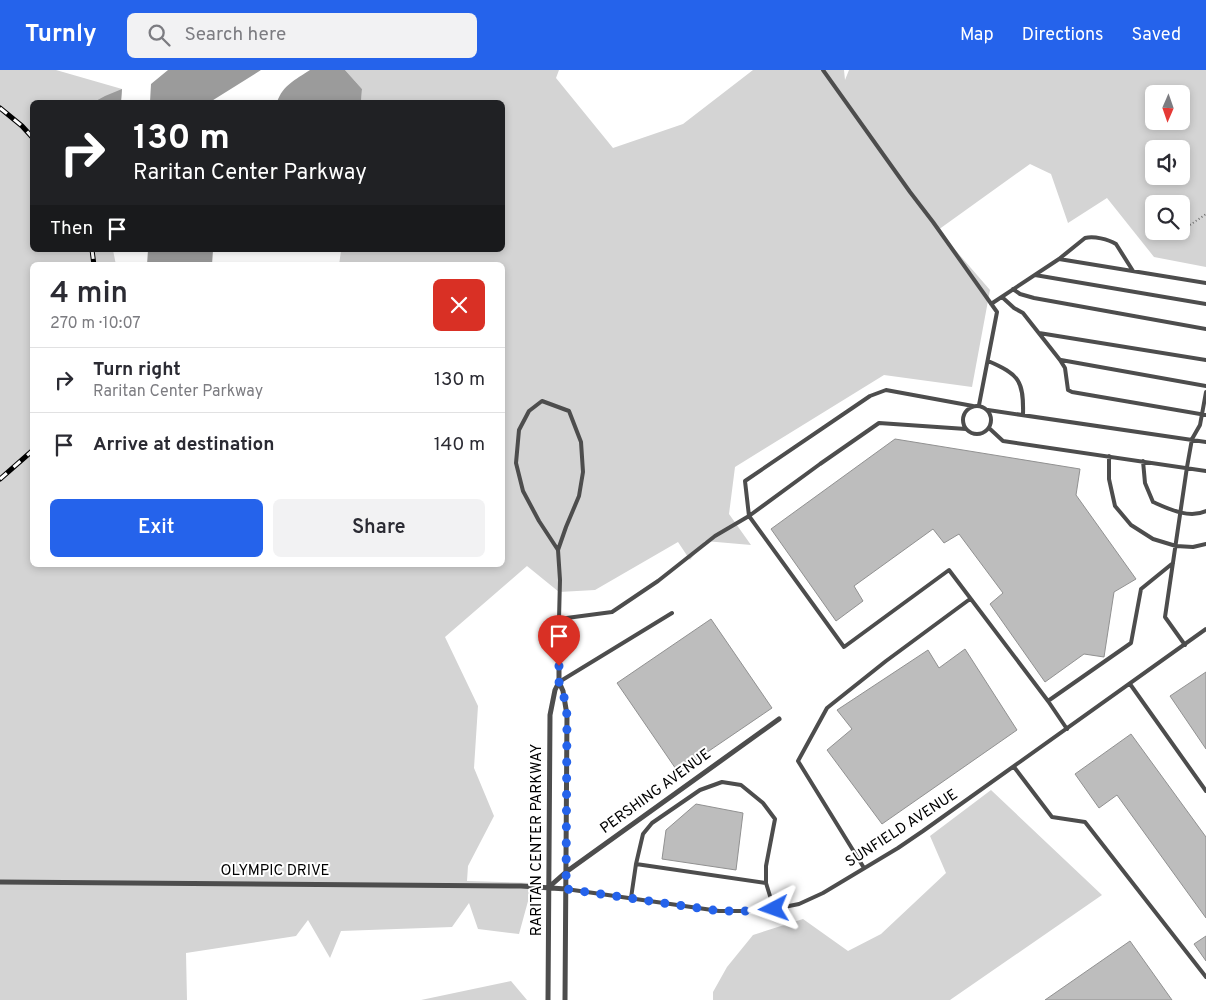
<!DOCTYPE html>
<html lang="en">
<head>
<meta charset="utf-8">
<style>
  body { margin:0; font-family:Overpass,sans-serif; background:#f2f2f3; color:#2b2b33; height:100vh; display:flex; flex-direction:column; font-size:19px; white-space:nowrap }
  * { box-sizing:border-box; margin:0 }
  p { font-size:16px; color:#7c7c81 }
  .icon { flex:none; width:28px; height:28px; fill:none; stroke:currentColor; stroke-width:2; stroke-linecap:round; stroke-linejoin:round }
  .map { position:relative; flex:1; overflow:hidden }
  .panel { position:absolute; left:30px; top:192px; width:475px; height:305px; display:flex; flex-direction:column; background:#fff; border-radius:8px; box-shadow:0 2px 8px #0003 }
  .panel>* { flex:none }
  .banner { position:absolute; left:30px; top:30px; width:475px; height:152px; border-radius:8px; box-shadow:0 2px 8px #0003; background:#202124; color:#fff; overflow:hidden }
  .needle { width:32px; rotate:182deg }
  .buttons { position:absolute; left:1145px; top:15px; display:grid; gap:10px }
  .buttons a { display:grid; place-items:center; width:45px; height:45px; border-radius:8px; background:#fff; box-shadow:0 2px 8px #0003; font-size:25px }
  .pin { position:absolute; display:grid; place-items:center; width:42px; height:42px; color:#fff; margin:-51px -21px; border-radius:50% 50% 50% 0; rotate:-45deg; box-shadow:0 0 5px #0007 }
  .pin .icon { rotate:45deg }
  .me { position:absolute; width:55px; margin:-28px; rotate:266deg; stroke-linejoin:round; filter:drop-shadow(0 0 4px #0008) }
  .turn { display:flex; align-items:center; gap:18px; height:105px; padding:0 20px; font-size:22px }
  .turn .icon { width:65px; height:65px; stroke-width:2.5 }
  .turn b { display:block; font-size:35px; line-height:42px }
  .then { display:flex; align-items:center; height:48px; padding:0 20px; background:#0003; gap:10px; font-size:19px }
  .round { display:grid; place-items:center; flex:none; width:52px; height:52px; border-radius:8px; background:#f2f2f3 }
  .head { display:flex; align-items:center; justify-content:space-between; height:85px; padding:0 20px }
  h1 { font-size:30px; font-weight:600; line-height:38px }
  .cta { display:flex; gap:10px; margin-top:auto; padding:10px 20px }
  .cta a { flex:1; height:58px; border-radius:8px; background:#2563eb; color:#fff; font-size:20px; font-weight:600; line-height:58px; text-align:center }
  .cta a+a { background:#f2f2f3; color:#2b2b33 }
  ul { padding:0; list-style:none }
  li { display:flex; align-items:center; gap:15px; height:65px; padding:0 20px; border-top:1px solid #e1e1e2 }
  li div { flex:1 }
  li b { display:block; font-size:19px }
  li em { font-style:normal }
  header { display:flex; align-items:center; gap:30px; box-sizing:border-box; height:70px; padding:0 25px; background:#2563eb; color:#fff }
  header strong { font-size:24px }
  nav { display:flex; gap:28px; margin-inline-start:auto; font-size:18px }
  .search { width:350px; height:45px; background:#f2f2f3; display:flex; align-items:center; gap:12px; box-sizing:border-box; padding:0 18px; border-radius:8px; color:#7c7c81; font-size:19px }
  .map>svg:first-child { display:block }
  .green { fill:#d4d4d4; fill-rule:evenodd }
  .water { fill:#9b9b9b }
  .building { fill:#bdbdbd; stroke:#919191 }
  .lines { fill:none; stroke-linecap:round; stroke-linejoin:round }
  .path { stroke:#6f6f6f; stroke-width:2; stroke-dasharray:1 2.5; stroke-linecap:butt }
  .service { stroke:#4d4d4d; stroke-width:4 }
  .minor { stroke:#4d4d4d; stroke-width:5 }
  .rail-casing { stroke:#000; stroke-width:5 }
  .rail { stroke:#fff; stroke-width:3; stroke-dasharray:9; stroke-linecap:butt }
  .route { stroke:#2563eb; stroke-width:9; stroke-dasharray:0 16.2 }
  .labels { text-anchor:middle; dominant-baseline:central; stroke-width:4; stroke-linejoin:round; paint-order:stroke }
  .street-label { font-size:15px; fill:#000; stroke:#fff }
</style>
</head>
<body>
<header>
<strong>Turnly</strong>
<div class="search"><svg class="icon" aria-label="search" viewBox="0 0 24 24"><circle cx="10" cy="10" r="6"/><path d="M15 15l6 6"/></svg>Search here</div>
<nav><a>Map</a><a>Directions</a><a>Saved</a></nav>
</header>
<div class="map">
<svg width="1206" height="930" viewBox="0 0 1206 930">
  <rect width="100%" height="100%" fill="#fff"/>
  <!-- green -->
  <path class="green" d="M0,0h56l66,19 -1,13h-89v148h81l3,15h-84v300h470v-300h-163l2,-14 1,-1h160v-148h-141l1,-13 -17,-19h214l-3,8 57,70 70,-24 70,-54h91l1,10 4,-10h357v197l-52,-10 -47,-59 -39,25 -17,-49 -21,-10 -92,66 52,60 -18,97 -88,-12 -149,92 -6,47 22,31 -46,-4 -15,19 -12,-18 -83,48 -36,2 -32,-26 -82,71 33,69 -4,62 20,48 -26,50 -1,15 66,2 -14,51 -41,-5 -9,-26 -17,24 -111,4 -11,27 -22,-38 -12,16 -110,17 1,47h-187zM1154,24h27v27h-27zM1154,79h27v27h-27zM1154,134h27v27h-27z
    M991,720l111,105 -152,105h-237v-8l14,-25 26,-32 50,-16 45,32 33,-17 65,-61 -16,-37z
    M511,911l16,19h-106z"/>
  <!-- water -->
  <path class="water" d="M168,0h93l-51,32h-60l1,-18z
    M310,0h35l17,19 -1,13h-84c6,-17 18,-22 33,-32z
    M122,19l-1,13h-27l11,-6z
    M148,180h65l-1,15h-65z"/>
  <!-- building -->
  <path class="building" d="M895,369l185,30 -4,26 60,84 -22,13 -10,65 -20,-3 -39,28 -55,-78 13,-11 -44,-59 -15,9 -11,-14 -79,57 9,15 -27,20 -65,-92z
    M711,549l61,89 -94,64 -61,-89z
    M965,579l52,81 -135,94 -55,-74 25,-21 -15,-19 91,-60 11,18z
    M1206,602v77l-36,-53z
    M1131,664l75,103v81l-89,-123 -18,13 -24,-34z
    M696,734l47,9 -7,57 -74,-11 4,-29z
    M1206,866v25l-12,-17z
    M1130,871l42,59h-127z"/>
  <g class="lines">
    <!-- path -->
    <path class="path" d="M1190,155l16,-11"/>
    <!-- service -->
    <path class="service" d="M823,0l87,122 23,30 64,90 -18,93
      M1059,189l26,-21c9,-2 23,1 31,6l17,27
      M1035,205l171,29
      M1013,219l7,5 14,4 172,31
      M1002,227l12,11 9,5 37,47 5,8 3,22 4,2 134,23
      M991,234l68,-45 147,24
      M1039,263l167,27
      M1061,290l145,26
      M988,291c31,13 36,20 35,54
      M963 350a14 14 0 1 1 28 0a14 14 0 1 1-28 0Z
      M988,340l218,32
      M989,358l14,13 203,30
      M966,359l-87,-6 -59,41 -71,52 95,131 105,-77 99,131 19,28
      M1109,386v23l6,27 16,19 22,14 23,7 17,1 13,-3
      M1143,391l2,22 8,19c16,7 36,17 53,9
      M558,480l-19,-29 -16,-30 -7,-28 3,-33 10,-19 13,-10 27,10 12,31 2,30 -4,24 -13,31 -8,23 2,30 -1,39 53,-7 46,-31 57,-45 34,-20 -4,-35 125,-85 16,-6 87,16
      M1185,575l-20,-28 22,-150 5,-28 8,-14 6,-33
      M559,612l113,-69
      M1130,614l76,107
      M1048,631l83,-58 10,-54 32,-26
      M1014,697l38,50 33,5 121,155
      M636,794l130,19
      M864,798l-66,-107 29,-53 59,-47 84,-62
      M566,819l153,22h28l27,-2 25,-5 24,-11 75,-45 25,-17 283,-202
      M631,828l5,-34 7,-30 9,-11 48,-33 22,-8 19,3 22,18 12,16 -9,47v17l8,26"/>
    <!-- minor -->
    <path class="minor" d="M559,549v63l4,9 4,24 -2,285
      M0,812l521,4 45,3
      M549,817l17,-15 213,-153
      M548,930l2,-285 5,-25 4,-8"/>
    <!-- rail casing -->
    <g class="rail-casing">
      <path id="rail" d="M0,38l22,18 10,11
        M92,180l2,15
        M0,409l32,-28"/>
    </g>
    <!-- rail -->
    <use href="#rail" class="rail"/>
  </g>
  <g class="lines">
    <!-- route -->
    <path class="route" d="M559,596v16l4,9 4,24 -1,174 153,22h28l27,-2"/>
  </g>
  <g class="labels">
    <!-- street labels -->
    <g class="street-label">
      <text transform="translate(656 722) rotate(-36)">PERSHING AVENUE</text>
      <text transform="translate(902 759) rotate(-33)">SUNFIELD AVENUE</text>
      <text transform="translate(537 770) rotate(-90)">RARITAN CENTER PARKWAY</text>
      <text x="275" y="801">OLYMPIC DRIVE</text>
    </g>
  </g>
</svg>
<div class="buttons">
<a><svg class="needle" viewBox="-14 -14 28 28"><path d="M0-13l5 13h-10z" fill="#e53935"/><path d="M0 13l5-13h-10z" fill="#7c7c81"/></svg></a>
<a><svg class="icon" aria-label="sound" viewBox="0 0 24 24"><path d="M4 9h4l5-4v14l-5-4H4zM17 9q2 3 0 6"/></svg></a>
<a><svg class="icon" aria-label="search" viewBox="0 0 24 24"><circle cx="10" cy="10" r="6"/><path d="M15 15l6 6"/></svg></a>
</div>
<div class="pin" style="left:559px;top:596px;background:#d93025"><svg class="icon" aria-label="arrive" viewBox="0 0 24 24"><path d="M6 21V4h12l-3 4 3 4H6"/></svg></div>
<svg class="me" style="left:774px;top:839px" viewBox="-20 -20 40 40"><path d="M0-17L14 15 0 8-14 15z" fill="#2563eb" stroke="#fff" stroke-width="4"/></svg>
<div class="banner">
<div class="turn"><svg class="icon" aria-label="right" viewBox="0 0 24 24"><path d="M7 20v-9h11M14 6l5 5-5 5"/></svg><div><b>130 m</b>Raritan Center Parkway</div></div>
<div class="then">Then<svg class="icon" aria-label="arrive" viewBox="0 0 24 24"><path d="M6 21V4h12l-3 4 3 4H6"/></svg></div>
</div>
<section class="panel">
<div class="head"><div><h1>4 min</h1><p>270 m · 10:07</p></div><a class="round" style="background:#d93025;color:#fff"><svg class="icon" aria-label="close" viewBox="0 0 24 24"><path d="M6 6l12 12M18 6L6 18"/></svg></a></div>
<ul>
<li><svg class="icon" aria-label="right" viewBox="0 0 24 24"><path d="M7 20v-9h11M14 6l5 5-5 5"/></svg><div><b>Turn right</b><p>Raritan Center Parkway</p></div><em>130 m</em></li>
<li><svg class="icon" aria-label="arrive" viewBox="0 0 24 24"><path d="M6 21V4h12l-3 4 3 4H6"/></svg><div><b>Arrive at destination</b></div><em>140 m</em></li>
</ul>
<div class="cta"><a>Exit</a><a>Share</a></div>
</section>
</div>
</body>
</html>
